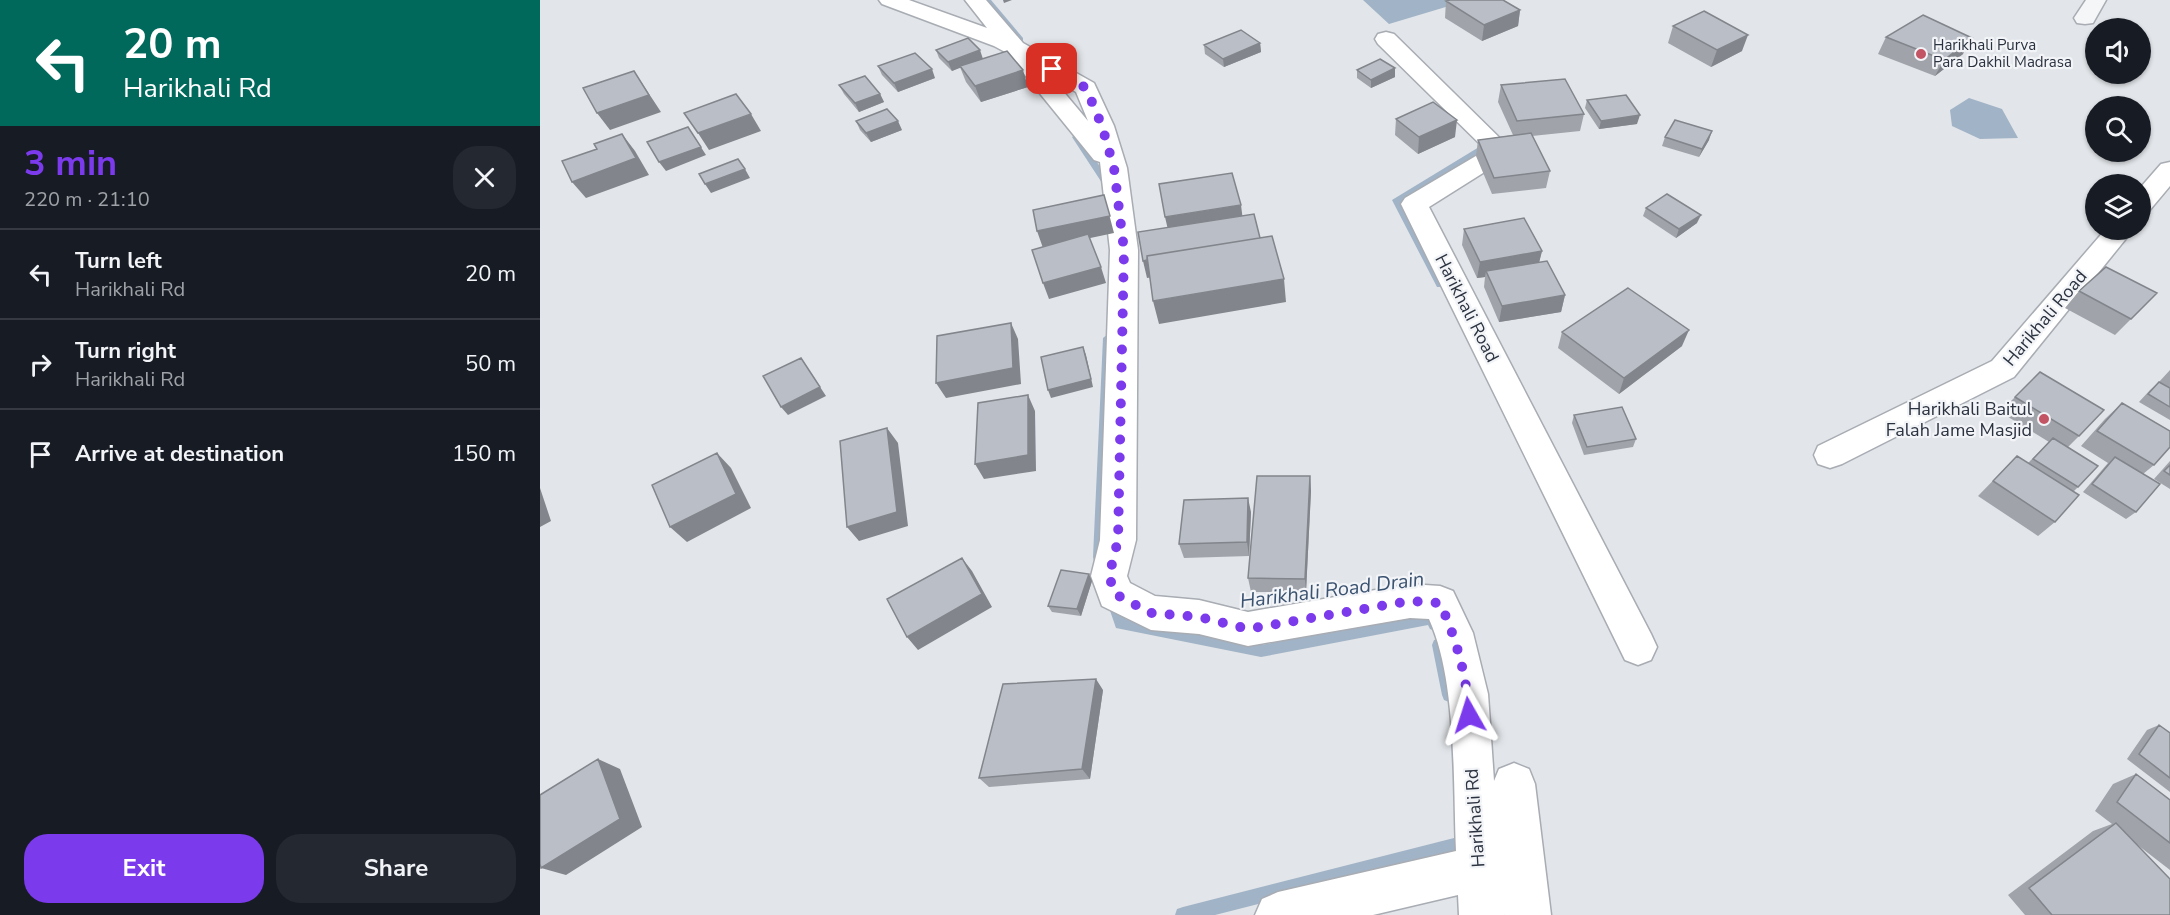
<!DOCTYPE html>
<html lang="en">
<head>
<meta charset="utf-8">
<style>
  body { margin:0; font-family:"Nunito Sans",sans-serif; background:#242831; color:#f1f3f6; height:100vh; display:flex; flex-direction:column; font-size:22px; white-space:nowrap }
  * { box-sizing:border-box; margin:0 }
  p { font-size:20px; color:#9ea1a6 }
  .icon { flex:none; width:33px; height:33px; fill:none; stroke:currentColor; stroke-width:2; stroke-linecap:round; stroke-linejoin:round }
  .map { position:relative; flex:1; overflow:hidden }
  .drawer { display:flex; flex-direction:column; background:#171b24; width:540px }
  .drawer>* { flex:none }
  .guide { background:#00695c; color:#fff; overflow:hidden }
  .buttons { position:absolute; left:1545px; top:18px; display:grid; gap:12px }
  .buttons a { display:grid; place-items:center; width:66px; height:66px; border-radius:50%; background:#171b24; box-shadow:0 2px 4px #0004; font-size:30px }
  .pin { position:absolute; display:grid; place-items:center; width:51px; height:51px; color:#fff; margin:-26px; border-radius:12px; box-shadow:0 3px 9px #0006 }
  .me { position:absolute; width:66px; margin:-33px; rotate:354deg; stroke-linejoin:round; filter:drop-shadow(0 0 4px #0008) }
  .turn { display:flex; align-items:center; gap:21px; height:126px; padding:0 24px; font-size:27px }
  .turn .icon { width:78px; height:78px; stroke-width:2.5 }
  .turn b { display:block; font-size:42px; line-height:51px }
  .round { display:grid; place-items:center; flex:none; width:63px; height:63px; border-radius:24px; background:#242831 }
  .headline { display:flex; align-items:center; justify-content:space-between; height:102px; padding:0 24px }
  h1 { font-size:36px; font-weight:700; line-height:45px; color:#7c3aed }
  .cta { display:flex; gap:12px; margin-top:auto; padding:12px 24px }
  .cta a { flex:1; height:69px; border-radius:24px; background:#7c3aed; color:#fff; font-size:24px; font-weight:700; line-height:69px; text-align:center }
  .cta a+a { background:#242831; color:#f1f3f6 }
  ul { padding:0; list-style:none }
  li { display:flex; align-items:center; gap:18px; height:90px; padding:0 24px; border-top:2px solid #363941 }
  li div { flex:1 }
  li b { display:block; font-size:22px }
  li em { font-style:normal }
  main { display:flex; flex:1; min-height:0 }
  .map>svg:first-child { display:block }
  .water { fill:#a1b3c6 }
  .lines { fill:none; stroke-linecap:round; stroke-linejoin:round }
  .stream { fill:#a1b3c6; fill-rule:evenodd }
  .street-casing { stroke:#a8acb3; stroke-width:3 }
  .secondary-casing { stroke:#a8acb3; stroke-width:3 }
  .street { fill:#f5f6f8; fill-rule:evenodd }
  .secondary { fill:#fff; fill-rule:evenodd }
  .wall { fill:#a0a3aa }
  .shaded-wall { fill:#82858b }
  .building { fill:#babec6; stroke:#82858b; stroke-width:1.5 }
  .route { stroke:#7c3aed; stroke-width:10; stroke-dasharray:0 18 }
  .poi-dot { fill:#c25464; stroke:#f2f4f7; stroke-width:2 }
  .labels { text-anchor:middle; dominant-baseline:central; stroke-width:4.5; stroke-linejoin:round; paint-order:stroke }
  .far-poi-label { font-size:15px; fill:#2c3340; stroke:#f2f4f7; text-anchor:start }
  .street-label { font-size:18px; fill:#2c3340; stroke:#f2f4f7 }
  .poi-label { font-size:18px; fill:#2c3340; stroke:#f2f4f7; text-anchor:end }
  .water-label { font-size:20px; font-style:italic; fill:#3a5270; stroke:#f2f4f7 }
</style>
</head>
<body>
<main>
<section class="drawer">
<div class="guide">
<div class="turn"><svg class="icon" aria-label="left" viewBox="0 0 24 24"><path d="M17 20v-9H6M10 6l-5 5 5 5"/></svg><div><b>20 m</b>Harikhali Rd</div></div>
</div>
<div class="headline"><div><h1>3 min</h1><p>220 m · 21:10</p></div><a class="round"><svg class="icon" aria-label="close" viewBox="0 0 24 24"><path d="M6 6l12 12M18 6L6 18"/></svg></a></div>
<ul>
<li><svg class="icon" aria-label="left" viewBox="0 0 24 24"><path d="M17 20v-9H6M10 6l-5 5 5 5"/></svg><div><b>Turn left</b><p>Harikhali Rd</p></div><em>20 m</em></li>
<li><svg class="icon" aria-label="right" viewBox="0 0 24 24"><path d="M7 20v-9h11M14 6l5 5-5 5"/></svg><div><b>Turn right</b><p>Harikhali Rd</p></div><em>50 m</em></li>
<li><svg class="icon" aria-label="arrive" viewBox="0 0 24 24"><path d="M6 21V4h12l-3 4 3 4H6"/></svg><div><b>Arrive at destination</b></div><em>150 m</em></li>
</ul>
<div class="cta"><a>Exit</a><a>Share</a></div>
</section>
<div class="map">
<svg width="1630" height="915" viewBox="0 0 1630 915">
  <rect width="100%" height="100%" fill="#e2e5e9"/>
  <!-- water -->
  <path class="water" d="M823,0h106l-80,24z
    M1429,98l33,11 16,29 -38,1 -28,-13 -2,-16z"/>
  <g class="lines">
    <!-- stream -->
    <path class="stream" d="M443,0h8l32,38v4h-6z
      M536,134l3,1 33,50v4h-6l-34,-52z
      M944,144l4,3 -1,2 -85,52 44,83 -1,3h-8l-45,-87z
      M568,334l5,4 -8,219 -1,4 -5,2 -5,-2 -1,-4 10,-219z
      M573,593l5,2 8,24 135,26 172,-33 5,2 4,11 -2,4 -5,2 -5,-2 -2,-4 -167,32 -145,-29 -10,-29 2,-4z
      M899,639l5,1 2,5 10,50 -2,5 -5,2 -5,-2 -2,-5 -10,-50 2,-5z
      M918,837l6,2 2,6 -2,6 -6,2 -243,62h-40l2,-6 6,-2z"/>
    <!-- street casing -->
    <g class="street-casing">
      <path id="street" d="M1546,0h20l-13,23 -8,1 -8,-1 -3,-5z"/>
    </g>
    <!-- secondary casing -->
    <g class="secondary-casing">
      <path id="secondary" d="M339,0h30l78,28 -22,-28h21l37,43 71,40 20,43 13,42 11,82 -2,290 -9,36 3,7 25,13 44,4 49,12 162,-28 30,2 13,5 20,42 15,61 6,87 5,-12 15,-6 15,6 6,15 16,131h-46l-4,-46 4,46h-46l-1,-20 -85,20h-118l7,-16 16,-7 178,-41c-3,-69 1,-170 -27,-232l-19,-1 -162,28 -49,-12 -48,-4 -49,-24 -11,-30 9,-36 10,-290 -10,-88 -6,-2 -87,-107 -13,-7 -112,-42zM512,78l24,14 12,29z
        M846,32l8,2 119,117 -3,5 -81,51 222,427 6,13 -6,13 -13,5 -13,-5 -224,-456 4,-6 81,-48 -108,-106 -3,-5 3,-5z
        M1630,162v24l-21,25 -9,2v-25l21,-24z
        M1565,230h28l-119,147 -172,87 -12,4 -12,-4 -4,-9 4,-9 174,-85z"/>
    </g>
    <!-- street -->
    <use href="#street" class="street"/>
    <!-- secondary -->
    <use href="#secondary" class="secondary"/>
  </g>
  <!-- wall -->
  <path class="wall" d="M906,1l74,9 -2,16 -36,15 -37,-23z
    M1133,26l69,25 -31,16 -43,-24z
    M1346,37l77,17 -28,22 -57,-22z
    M720,43l1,9 -37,15 -19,-13 -1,-9z
    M396,50l47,8 45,29 -47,15 -15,-20 -6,-15 -8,4 -13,-13z
    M338,66l57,12 -37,14 -16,-17z
    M817,70l38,7 -24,11 -14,-10z
    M299,85l41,9 4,8 -25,10 -15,-18z
    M961,85l83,29 -4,17 -48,5 18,35 -4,17 -54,6 -16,-38 2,-16 35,-5 -15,-33z
    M1047,100l50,24 -38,5 -14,-21z
    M856,119l59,18 -37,17 -23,-19z
    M316,121l46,9 -31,12 -11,-12z
    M1125,137l44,3 -10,17 -37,-11z
    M1106,208l51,15 -21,15 -33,-22z
    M924,229l78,22 -3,11 26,33 -4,17 -62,10 -15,-35 1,-10 -8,1 -15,-33z
    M1539,291l78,2 -42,42 -50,-27z
    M1022,332l120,14 -63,48 -61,-46z
    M1630,370v50l-31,-18 11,-12 9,-8z
    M1475,397l64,39 -11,11 10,40 -5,5 -18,30 -17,14 -60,-40 39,-40 11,7 21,-21 -49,-30z
    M1582,403l32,62 -11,9 -7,38 -10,7 -43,-27 25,-29 -27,-17 24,-27z
    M1034,415l62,24 -3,8 -49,8 -12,-32z
    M1630,461v28l-16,-10z
    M770,476l1,15 -5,101h-55l-3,-14z
    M711,512l-2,44 -65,2 -5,-14z
    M552,581l-11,35 -29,-4 -4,-6z
    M563,690l-13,89 -101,8 -10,-9z
    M1619,725l11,8v59l-43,-33 20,-29z
    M1596,774l34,26v70l-35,-27 35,72h-145l-17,-20 85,-64 19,-7 -17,-13 18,-27z"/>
  <!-- shaded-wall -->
  <path class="shaded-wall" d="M463,0h9l-8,3z
    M980,10l-2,16 -36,15 2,-16z
    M1208,35l-6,16 -31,16 6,-17z
    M1432,38l-9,16 -28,22 9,-16z
    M720,43l1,9 -37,15 -1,-8z
    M440,50l3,9 -31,12 -4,-9z
    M855,68v9l-24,11v-8z
    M392,69l3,9 -37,14 -4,-9z
    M483,70l5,17 -47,15 -6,-16z
    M94,71l27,41 -51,18 -13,-17z
    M340,94l4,8 -25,10 -4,-9z
    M211,114l10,17 -52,19 -11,-17z
    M1100,115l-3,9 -38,5 2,-8z
    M917,120l-2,17 -37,17 1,-17z
    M358,121l4,9 -31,12 -5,-9z
    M148,127l18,28 -40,16 -7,-9z
    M1172,131l-3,9 -10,17 3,-8z
    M82,134l13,17 14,24 -63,23 -14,-16z
    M205,169l5,9 -39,15 -6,-9z
    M564,195l10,38 -71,15 -6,-17z
    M701,205l2,16 -74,13 -4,-17z
    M1161,215l-4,8 -21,15 3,-9z
    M721,242l2,17 -116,19 -4,-17z
    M1002,251l-4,16 -52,4 -1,6 -8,1 3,-16z
    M561,267l5,16 -57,16 -6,-16z
    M744,279l2,23 -127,22 -6,-23z
    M1025,295l-4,17 -62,10 3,-16z
    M471,323l7,16 3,45 -75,14 -10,-15z
    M1149,330l-7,16 -63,48 5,-16z
    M543,347l3,8 7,32 -42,11 -3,-8z
    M261,358l25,38 -38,19 -7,-8z
    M488,395l7,16 1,60 -52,8 -9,-15z
    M347,428l11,15 10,83 -49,15 -12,-14z
    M177,453l14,15 20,40 -64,34 -17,-15z
    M770,476l1,15 -5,101 -1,-13z
    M0,488l11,33 -11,6z
    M708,498l3,14 -2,44 -2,-14z
    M422,558l10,13 20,36 -74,43 -11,-13z
    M549,574l3,7 -11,35 -4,-7z
    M556,679l7,11 -13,89 -8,-10z
    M58,759l22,10 22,58 -76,48 -25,-7z"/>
  <!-- building -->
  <path class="building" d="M910,0h53l17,10 -36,15 -38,-24z
    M1164,11l44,24 -31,15 -44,-24z
    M1383,15l49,23 -28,22 -58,-23z
    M701,30l19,13 -37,16 -19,-14z
    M428,38l12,12 -32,12 -12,-12z
    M467,51l16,19 -48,16 -15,-20z
    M375,53l17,16 -38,14 -16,-17z
    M840,59l15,9 -24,12 -14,-10z
    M94,71l15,24 -52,18 -14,-25z
    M325,76l15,18 -25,9 -16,-18z
    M1025,79l19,35 -67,7 -16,-36z
    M196,94l15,20 -53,19 -14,-20z
    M1086,95l14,20 -39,6 -14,-21z
    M893,102l24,18 -38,17 -23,-18z
    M347,109l11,12 -32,12 -10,-12z
    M1135,120l37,11 -10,18 -37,-12z
    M148,127l13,20 -42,15 -12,-20z
    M991,133l19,38 -56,7 -16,-38z
    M82,134l14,24 -64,24 -10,-21 35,-12 -3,-5z
    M198,159l7,10 -40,15 -6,-10z
    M692,173l9,32 -76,12 -6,-33z
    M1127,194l34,21 -22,14 -33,-21z
    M564,195l6,21 -73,15 -4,-21z
    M714,214l6,24 -113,18v4l-4,1 -5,-29z
    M984,218l18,33 -62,11 -16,-33z
    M548,234l13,33 -58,16 -11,-33z
    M732,236l12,43 -131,22 -6,-45z
    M1007,261l18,34 -63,11 -16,-35z
    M1566,267l51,26 -26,26 -52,-28z
    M1088,288l61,42 -65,48 -62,-46z
    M471,323l2,45 -77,15 1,-47z
    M543,347l8,32 -43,11 -7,-33z
    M261,358l19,29 -39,20 -18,-31z
    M1500,372l64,38 -25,26 -64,-39z
    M1619,382l11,6v19l-22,-13z
    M488,395v60l-53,9 3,-61z
    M1582,403l48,28v16l-16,18 -57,-34z
    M1082,407l14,32 -49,8 -13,-32z
    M347,428l10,84 -50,15 -7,-86z
    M1513,438l45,28 -20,21 -45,-28z
    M177,453l19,41 -66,33 -18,-42z
    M1477,456l62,39 -24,27 -62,-41z
    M1575,457l45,27 -24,28 -44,-28z
    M1630,465v10l-6,-4z
    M717,476h53l-5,103 -57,-1z
    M708,498l-1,44 -68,2 5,-44z
    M422,558l20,36 -75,43 -20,-38z
    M521,570l28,4 -12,35 -29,-3z
    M556,679l-14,90 -103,9 24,-94z
    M1619,725l11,8v45l-31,-24z
    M58,759l22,60 -79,49 -1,-4v-69z
    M1596,774l34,26v43l-53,-41z
    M1576,823l54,56v36h-118l-23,-27z"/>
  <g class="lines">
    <!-- route -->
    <path class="route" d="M512,69l34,19 16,38 12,42 10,82 -6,290 -9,36 6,18 36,19 48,4 49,12 162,-28 30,2c16,35 27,73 29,112"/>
  </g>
  <!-- markers -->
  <g class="poi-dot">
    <circle cx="1381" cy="54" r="6"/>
    <circle cx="1504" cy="419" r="6"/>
  </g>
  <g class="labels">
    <!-- far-poi labels -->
    <g class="far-poi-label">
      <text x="1393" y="45">Harikhali Purva<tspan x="1393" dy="17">Para Dakhil Madrasa</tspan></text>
    </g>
    <!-- street labels -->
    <g class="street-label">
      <text transform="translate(927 308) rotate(63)">Harikhali Road</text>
      <text transform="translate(1505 318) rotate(-50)">Harikhali Road</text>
      <text transform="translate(935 818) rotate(-94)">Harikhali Rd</text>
    </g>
    <!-- poi labels -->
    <g class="poi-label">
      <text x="1492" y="409">Harikhali Baitul<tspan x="1492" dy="21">Falah Jame Masjid</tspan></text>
    </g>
    <!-- water labels -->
    <g class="water-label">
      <text transform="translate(792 590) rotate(-7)">Harikhali Road Drain</text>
    </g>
  </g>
</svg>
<div class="buttons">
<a><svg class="icon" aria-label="sound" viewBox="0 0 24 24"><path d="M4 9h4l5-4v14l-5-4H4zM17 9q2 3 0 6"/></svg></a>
<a><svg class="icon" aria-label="search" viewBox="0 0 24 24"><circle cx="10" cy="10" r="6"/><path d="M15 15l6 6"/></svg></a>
<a><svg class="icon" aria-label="layers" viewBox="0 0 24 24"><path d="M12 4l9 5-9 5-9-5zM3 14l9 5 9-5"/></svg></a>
</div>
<div class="pin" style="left:512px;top:69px;background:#d93025"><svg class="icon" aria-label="arrive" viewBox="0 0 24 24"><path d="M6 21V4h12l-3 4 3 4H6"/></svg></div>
<svg class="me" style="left:929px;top:715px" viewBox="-20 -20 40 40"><path d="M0-17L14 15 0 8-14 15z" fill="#7c3aed" stroke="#fff" stroke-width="4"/></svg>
</div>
</main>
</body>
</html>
